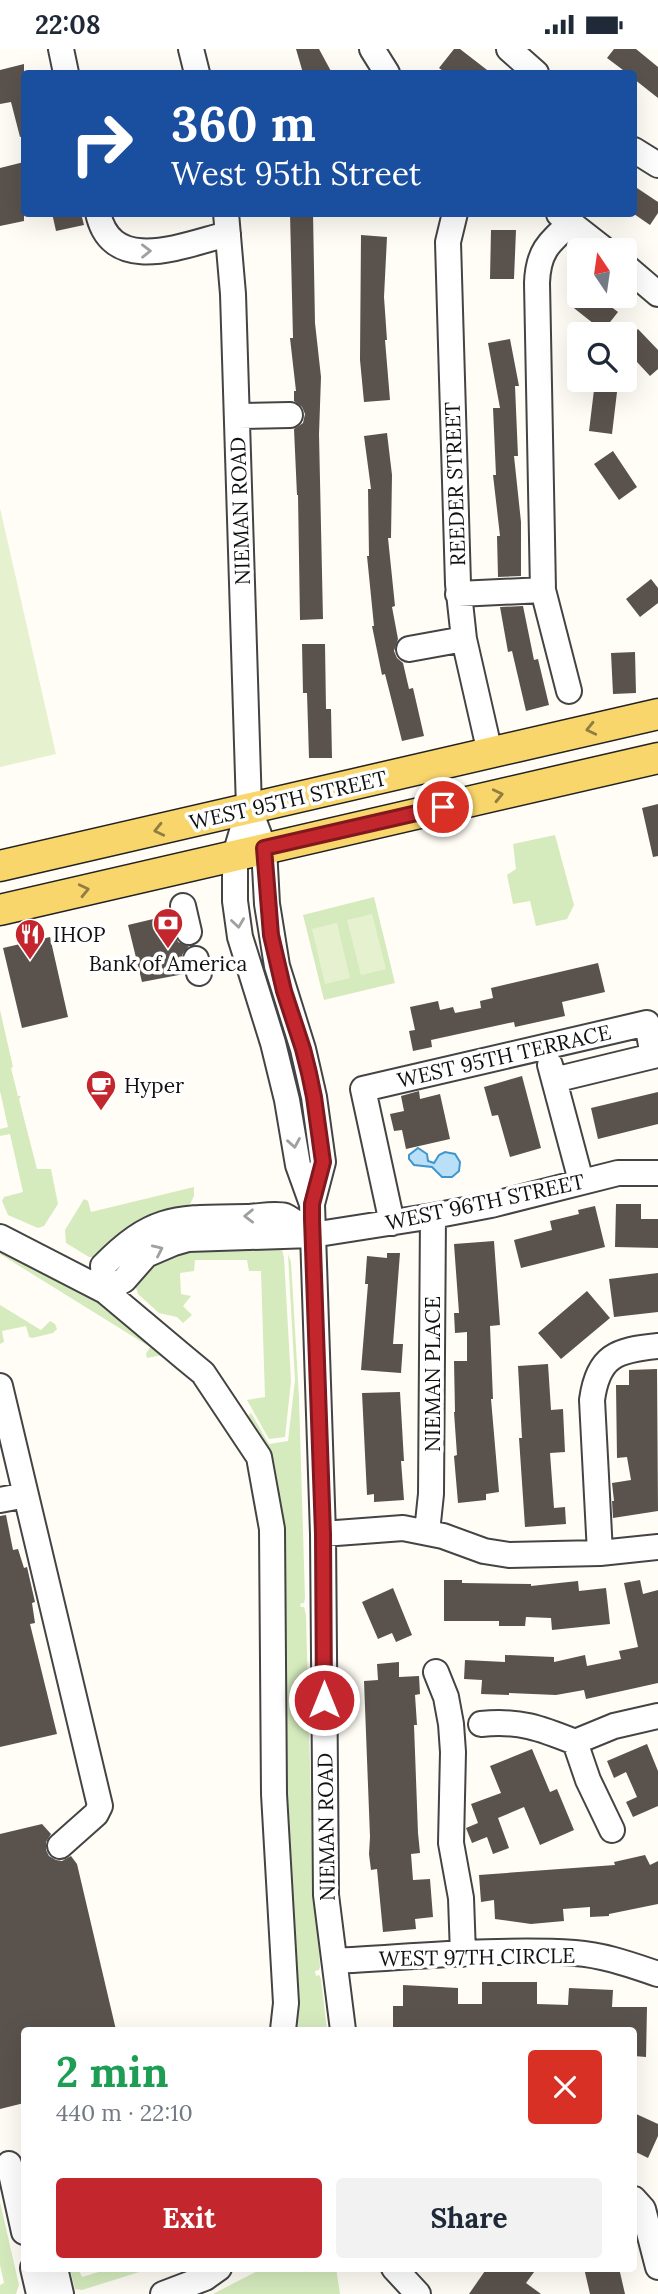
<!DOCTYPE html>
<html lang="en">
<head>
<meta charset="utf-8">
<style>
  body { margin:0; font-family:Lora,serif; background:#f2f2f3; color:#1f2937; height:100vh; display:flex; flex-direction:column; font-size:26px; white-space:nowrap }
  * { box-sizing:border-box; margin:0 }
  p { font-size:23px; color:#747a83 }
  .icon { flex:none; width:38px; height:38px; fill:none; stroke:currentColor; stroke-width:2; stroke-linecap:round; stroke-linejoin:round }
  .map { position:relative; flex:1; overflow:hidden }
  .sheet { position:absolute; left:21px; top:1978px; width:616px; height:245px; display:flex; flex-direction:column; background:#fff; border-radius:7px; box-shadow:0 7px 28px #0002 }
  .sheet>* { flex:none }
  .top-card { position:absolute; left:21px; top:21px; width:616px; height:147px; border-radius:7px; box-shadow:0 7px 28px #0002; background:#1a4fa0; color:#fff; overflow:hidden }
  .needle { width:46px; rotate:347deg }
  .buttons { position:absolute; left:567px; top:189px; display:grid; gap:14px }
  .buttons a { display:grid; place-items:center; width:70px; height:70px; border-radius:7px; background:#fff; box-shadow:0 7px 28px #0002; font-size:35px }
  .pin { position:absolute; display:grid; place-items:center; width:60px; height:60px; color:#fff; margin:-30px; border:4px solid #fff; border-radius:50%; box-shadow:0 2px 7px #0007 }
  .me { position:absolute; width:77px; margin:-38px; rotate:0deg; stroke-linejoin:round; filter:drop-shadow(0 0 5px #0008) }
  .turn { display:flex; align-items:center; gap:24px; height:147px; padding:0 35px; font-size:32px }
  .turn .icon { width:91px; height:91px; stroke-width:2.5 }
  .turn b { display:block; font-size:49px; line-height:60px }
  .round { display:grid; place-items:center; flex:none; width:74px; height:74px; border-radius:7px; background:#f2f2f3 }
  .head { display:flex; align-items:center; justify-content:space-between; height:119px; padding:0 35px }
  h1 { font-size:42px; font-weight:800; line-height:52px; color:#1e9e55 }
  .cta { display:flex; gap:14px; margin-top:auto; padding:14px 35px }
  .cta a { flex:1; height:80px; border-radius:7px; background:#c4262e; color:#fff; font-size:28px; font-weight:800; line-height:80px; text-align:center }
  .cta a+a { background:#f2f2f3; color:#1f2937 }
  .status { display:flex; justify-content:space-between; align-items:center; height:49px; padding:0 35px; background:#fff; direction:ltr }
  .status svg { height:19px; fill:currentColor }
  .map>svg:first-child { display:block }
  .green { fill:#d5ebbd }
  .pitch { fill:#e6f2cf }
  .water { fill:#b9e0f7; stroke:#3f96cf; stroke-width:2 }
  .building { fill:#5a524d }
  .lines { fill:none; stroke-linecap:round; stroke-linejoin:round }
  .minor-casing { stroke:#444; stroke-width:28 }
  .major-casing { stroke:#222; stroke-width:33 }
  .minor { stroke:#fff; stroke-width:24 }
  .major { stroke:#f9d66b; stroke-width:30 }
  .oneway { stroke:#a0a0a0 }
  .oneway2 { stroke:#917d42 }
  .route-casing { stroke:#7f191e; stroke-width:18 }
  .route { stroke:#c4262e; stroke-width:12 }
  .labels { text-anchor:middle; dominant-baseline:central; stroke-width:7; stroke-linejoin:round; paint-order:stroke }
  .street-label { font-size:21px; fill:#111; stroke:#fff }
  .poi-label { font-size:21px; fill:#111; stroke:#fff; text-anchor:start }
</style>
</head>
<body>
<div class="status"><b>22:08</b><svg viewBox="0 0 49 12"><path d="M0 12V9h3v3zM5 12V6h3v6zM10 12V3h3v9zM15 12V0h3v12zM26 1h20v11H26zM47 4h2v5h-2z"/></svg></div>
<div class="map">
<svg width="658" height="2245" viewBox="0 0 658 2245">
  <rect width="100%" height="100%" fill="#fffdf5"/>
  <!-- green -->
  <path class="green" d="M555,786l19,70 -7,14 -31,7 -6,-25 -17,3 -6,-29 9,-6 -3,-25z
    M374,848l21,86 -71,17 -21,-85z
    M0,961l13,57 -2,1 7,28h3l-2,3 18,70h14l7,35 -14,22 -6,2 -30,-13 -6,-14 2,-4 19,-5 -13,-58 -10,2v-7l8,-2 -8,-36z
    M194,1138v9l-4,8 -94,53h-7l-23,-14 -1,-13 19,-31 4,2 3,11z
    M0,1198l82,44 59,40 21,24 -15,3 -1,-4 4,-7 -150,-93z
    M279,1198l3,2 2,9 7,123 -6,56 -16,2 -22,-39 18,-3 -4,-126h-12l-2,-11h-52l-1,11 -14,2 1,21 10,2 -8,10 9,9 -9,8 -6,-6 -18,-4 -21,-19 -3,-10 4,-11 35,-21z
    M288,1205l3,8 8,136 6,200 -1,5 -4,1 1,3h3l2,8 6,225 8,127 -1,3 -4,1 1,5 3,-1 2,4 6,51h-34l-28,-578 -17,-36 3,-3 18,31 19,-3 7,-61z
    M0,1256l41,25 9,-9 5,3 2,5 -4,4 -21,5 -3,-1 -3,-11 -24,5 2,11 -4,2z
    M0,2153l19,83 -3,9h-16v-9l4,-2 -4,-18z
    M78,2219l4,9 30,-9h40l-70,22 -7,-1 -5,-20z
    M263,2219h73l4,26h-127z"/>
  <!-- pitch -->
  <path class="pitch" d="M0,459l56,246 -56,13z
    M372,865l14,55 -25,6 -14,-55z
    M337,874l13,55 -25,6 -13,-55z"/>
  <!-- water -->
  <path class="water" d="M418,1099l9,6 1,7 6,2 5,-8 6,-3 10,2 5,8 -1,9 -7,6h-10l-10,-10 -18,-2 -5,-6v-4z"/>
  <!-- building -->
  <path class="building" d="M296,0h23l13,24h-29z
    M454,0h6l31,24h-45l-7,-5z
    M614,0h22l22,18v31l-24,-19v-6h-7l-20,-15z
    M24,15v72l-4,1 -9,-35 -11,2v-34z
    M24,113v59l-24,5v-58z
    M634,137l24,16v11l-8,12 -16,-11z
    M52,164h29l3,12 -28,6z
    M290,164h23l2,110 6,54 -2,57 4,185 -23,1 -2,-125h-1l-3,-66 9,-6 2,-9 -3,-7 -8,-6v-10h2l-6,-53h3z
    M491,181h25l-2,49h-24z
    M361,186l26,2 -3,60 3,43h-2l5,60 -26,2 -4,-42z
    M577,247h20l21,16 -15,19 -33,-26z
    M638,280l20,21v19l-8,7 -25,-27v-8z
    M510,290l9,47h-4l3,70h-4l7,66v54l-23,1 -1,-41h3l-7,-61h3l-3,-67h7l-12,-65z
    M594,341l23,2 -5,42 -23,-3z
    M387,384l5,42 -1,63h-3l7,68 -3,1 6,32 -4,12 3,7 6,5 6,26 4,-1 11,48 -22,5 -17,-67 -3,1 -10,-49h2l-7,-70h2l-1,-67h3l-7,-53z
    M613,402l24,36 -18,13 -25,-36z
    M651,530l7,9v15l-18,14 -14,-18z
    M523,557l11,54 4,-1 11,46 -23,6 -14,-60 -4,1 -8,-45z
    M302,595h23l1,65h5l1,49h-23l-2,-65h-4z
    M635,603l1,41 -23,1 -2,-41z
    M658,755v52l-5,1 -11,-49z
    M170,866l8,27 11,4 -7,9 2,19 -42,8 -14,-57z
    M50,888l18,80 -46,11 -19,-80z
    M598,914l7,29 -43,10 3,14 -50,11 -1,-5 -83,18 1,7 -19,4 -4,-20 6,-1 -5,-23 28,-6 2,9 13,-3 2,6 26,-5 -1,-7 13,-3 -2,-10z
    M522,1027l19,72 -31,9 -12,-42 -6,1 -8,-29z
    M419,1042l1,8 20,-5 10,45 -44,10 -4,-19 -8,1 -4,-17 14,-3 -3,-15z
    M658,1043v32l-60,15 -7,-31z
    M616,1155h25v15h17v29l-43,-1z
    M595,1157l10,41 -84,21 -7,-28 38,-10 -2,-9 29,-7 -1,-4z
    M494,1192l6,84 -10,1 3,73h-2l8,93 -13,2v6l-28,3 -4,-47 3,-1 -3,-43h1l-1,-51h13v-29l-12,1 -1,-20h5l-5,-69z
    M387,1204h13l-7,91h10l-2,29 -40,-3 7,-86h-3l2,-28 20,2z
    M658,1224v39l-44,5 -5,-38z
    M587,1242l23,27 -49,41 -23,-26z
    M548,1315l3,46 12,-1 2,43 -15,1 4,55 11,-1 1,17 -41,3 -6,-89h3l-4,-72z
    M657,1320l1,142 -45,7 -1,-17h2l-2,-18 19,-3 -4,-23 -10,1 -1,-73h13v-15z
    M400,1343l4,69h-3l3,39 -30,2v-8l-7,1 -5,-102z
    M6,1466l7,35 5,-1 6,19 3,-1 8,35 -3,1 3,20 -5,1 27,110 -57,13v-231z
    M444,1531h18v3l69,1v2l47,-5 1,10 27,-3 4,36 -58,6 -1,-12 -25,-1 -1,9h-26v-5h-55z
    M640,1531l3,14 15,-4v93l-72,16 -2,-9 -28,5 -47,-2v2l-28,-1 1,-14 -18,-1 1,-19 40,2v-7l49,2v5l31,-7 2,11 34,-7 -2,-8 19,-4 -14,-64z
    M393,1539l19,47 -16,7 -4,-9 -14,6 -16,-37z
    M399,1613v15l20,-1 1,18 -5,1 2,30h-3l4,108 2,20 -9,1 2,26 17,-1 3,38 -18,2 1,10 -33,3 -6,-63 -6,1 -2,-16 1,-17 -6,-156 14,-1 -1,-16z
    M647,1695l11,27v35l-25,11 -7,-15 11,-5 -11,-25 -12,6 -7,-17z
    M532,1700l18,43 7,-3 17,41 -34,15 -16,-38 -26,11 11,30 -16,6 -6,-17 -15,6 -6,-15 12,-5 -7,-19 30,-11 -11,-27z
    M42,1775l9,10 -5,8v8l3,6 7,4 6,1 9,-5 6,8 39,166h-92v73l-24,6v-275z
    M645,1806l5,10 8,-4v43l-49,10v2l-19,1v-10l-27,2 1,12 -33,3 -36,-5 -1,-19 -13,2 -2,-27 136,-10 -1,-3z
    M482,1933h55v22l31,1 1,-17 44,2 -1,17h35l-1,50 -12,-1v-26h-241v-24h10v-21l55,3v16h24z
    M634,2064l24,11v12l-10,22 -14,-7z
    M487,2219h50l-11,15 15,11h-72z
    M584,2219h35l6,26h-35z"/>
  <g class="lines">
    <!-- minor casing -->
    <g class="minor-casing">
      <path id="minor" d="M61,0l5,24
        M191,0l6,24
        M372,0l15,24
        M509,0l27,24
        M634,101l24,15
        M98,164c14,64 88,31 130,21
        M226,164l7,81 16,514 -14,47v46l5,36 33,106 14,57 11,65 14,39
        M455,164l-7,29 10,342 6,55 26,114
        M559,165l46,36
        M625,217l33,28
        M237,367l53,-1
        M458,545l85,-4
        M409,600l55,-10
        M569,642l-26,-101 -6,-307c1,-31 11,-40 34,-60
        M249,759l15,40 3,56 10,62 26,83 11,48 9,65 -11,42 11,330 3,361 17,135
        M183,857l6,26
        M196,910l3,14
        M550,1016l31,116
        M392,1174l-29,-134 284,-66 6,33 -99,24
        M0,1188l105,54 81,68 17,14 56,84 13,72 2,265 12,209 -3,27
        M105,1242l19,-11 22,-25 28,-12 14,-4 124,-4 121,-19 58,-11 127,-32h40
        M105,1242l-2,-25c51,-52 75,-48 144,-49 10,0 28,-4 38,-1 9,4 18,13 27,19
        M0,1337l100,420 -4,8 -36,32
        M0,1451l26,-5
        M427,1483l4,-38 2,-278
        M323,1485l80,-6 40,8 41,15 25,4 91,-2 58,-6
        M600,1504l-8,-153c6,-44 24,-50 66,-54
        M436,1623l10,25 5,27 2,28 -2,91 10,55 2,56
        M481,1675c38,-4 59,4 94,18
        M575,1693l13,38 24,50
        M575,1693l39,-16 44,-10
        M335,1912c78,-4 163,-13 240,-8 29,2 56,12 83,21
        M9,2115l15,68
        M634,2150l9,10 15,58
        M33,2219l6,26
        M55,2219l6,26
        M394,2219l24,26
        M163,2245l42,-16 14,-10"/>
    </g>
    <!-- major casing -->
    <g class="major-casing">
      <path id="major" d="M0,817l658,-152
        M0,861l658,-152"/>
    </g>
    <!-- minor -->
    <use href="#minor" class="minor"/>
    <!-- major -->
    <use href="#major" class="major"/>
  </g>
  <!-- one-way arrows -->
  <defs><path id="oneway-chevron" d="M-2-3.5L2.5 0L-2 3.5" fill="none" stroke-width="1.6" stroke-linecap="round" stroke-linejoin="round" transform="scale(1.75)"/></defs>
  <g class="oneway">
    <use href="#oneway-chevron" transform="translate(146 202) rotate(-1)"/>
    <use href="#oneway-chevron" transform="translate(238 874) rotate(82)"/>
    <use href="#oneway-chevron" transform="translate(294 1094) rotate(80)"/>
    <use href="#oneway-chevron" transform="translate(249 1167) rotate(179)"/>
    <use href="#oneway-chevron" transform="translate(158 1201) rotate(-25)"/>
  </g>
  <g class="oneway2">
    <use href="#oneway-chevron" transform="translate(591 680) rotate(167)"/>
    <use href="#oneway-chevron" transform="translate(498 746) rotate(-13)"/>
    <use href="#oneway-chevron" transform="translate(159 781) rotate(167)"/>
    <use href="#oneway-chevron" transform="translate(84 841) rotate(-13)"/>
  </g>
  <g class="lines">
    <!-- route casing -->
    <g class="route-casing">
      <path id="route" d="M324,1651l-1,-166 -11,-315v-15l11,-42 -9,-65 -5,-24 -6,-24 -19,-58 -13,-56 -7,-87 179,-41"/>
    </g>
    <!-- route -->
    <use href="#route" class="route"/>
  </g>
  <!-- icons -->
  <defs>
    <g id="bank-pin" transform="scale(1.575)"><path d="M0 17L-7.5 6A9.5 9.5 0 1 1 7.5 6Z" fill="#c4262e" stroke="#fff"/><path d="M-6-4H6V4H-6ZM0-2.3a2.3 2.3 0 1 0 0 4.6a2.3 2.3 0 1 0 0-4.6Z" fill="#fff"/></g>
    <g id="restaurant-pin" transform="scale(1.575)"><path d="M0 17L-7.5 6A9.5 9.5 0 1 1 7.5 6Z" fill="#c4262e" stroke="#fff"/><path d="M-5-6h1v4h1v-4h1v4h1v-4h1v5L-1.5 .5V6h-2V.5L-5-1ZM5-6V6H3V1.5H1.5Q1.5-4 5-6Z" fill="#fff"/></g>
    <g id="cafe-pin" transform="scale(1.575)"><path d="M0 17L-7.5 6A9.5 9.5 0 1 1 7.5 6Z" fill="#c4262e" stroke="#fff"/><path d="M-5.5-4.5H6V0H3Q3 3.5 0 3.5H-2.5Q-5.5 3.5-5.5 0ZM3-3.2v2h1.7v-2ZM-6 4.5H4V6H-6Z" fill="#fff"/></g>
  </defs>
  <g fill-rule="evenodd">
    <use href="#bank-pin" x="168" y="874"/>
    <use href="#restaurant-pin" x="30" y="885"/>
    <use href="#cafe-pin" x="101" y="1036"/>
  </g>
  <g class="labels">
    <!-- street labels -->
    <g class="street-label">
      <text transform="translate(455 435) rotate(-92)">REEDER STREET</text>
      <text transform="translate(240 462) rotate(-92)">NIEMAN ROAD</text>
      <text transform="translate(288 751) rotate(-13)">WEST 95TH STREET</text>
      <text transform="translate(504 1007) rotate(-13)">WEST 95TH TERRACE</text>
      <text transform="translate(485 1153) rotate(-12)">WEST 96TH STREET</text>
      <text transform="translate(432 1325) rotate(-90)">NIEMAN PLACE</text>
      <text transform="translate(326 1778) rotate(-91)">NIEMAN ROAD</text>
      <text transform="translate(477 1908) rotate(-1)">WEST 97TH CIRCLE</text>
    </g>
    <!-- poi labels -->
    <g class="poi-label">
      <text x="53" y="885">IHOP</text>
      <text x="168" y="914" text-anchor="middle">Bank of America</text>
      <text x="124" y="1036">Hyper</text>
    </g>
  </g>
</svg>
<div class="buttons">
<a><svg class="needle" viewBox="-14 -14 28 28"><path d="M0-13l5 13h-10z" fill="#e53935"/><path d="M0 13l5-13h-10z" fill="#747a83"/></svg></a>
<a><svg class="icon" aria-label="search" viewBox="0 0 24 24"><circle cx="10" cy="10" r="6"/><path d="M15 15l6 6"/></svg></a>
</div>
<div class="pin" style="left:443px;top:758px;background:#d93025"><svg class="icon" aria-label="arrive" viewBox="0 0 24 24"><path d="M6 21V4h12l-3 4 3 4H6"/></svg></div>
<svg class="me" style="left:324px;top:1651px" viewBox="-20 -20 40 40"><circle r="17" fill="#c4262e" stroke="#fff" stroke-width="3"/><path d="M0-11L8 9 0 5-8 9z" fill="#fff"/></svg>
<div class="top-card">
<div class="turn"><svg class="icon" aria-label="right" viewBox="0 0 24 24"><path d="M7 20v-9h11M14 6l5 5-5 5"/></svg><div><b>360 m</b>West 95th Street</div></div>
</div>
<section class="sheet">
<div class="head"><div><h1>2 min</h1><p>440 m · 22:10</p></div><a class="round" style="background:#d93025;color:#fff"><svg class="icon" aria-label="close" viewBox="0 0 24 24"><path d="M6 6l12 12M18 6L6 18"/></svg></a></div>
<div class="cta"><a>Exit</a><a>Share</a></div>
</section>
</div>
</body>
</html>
